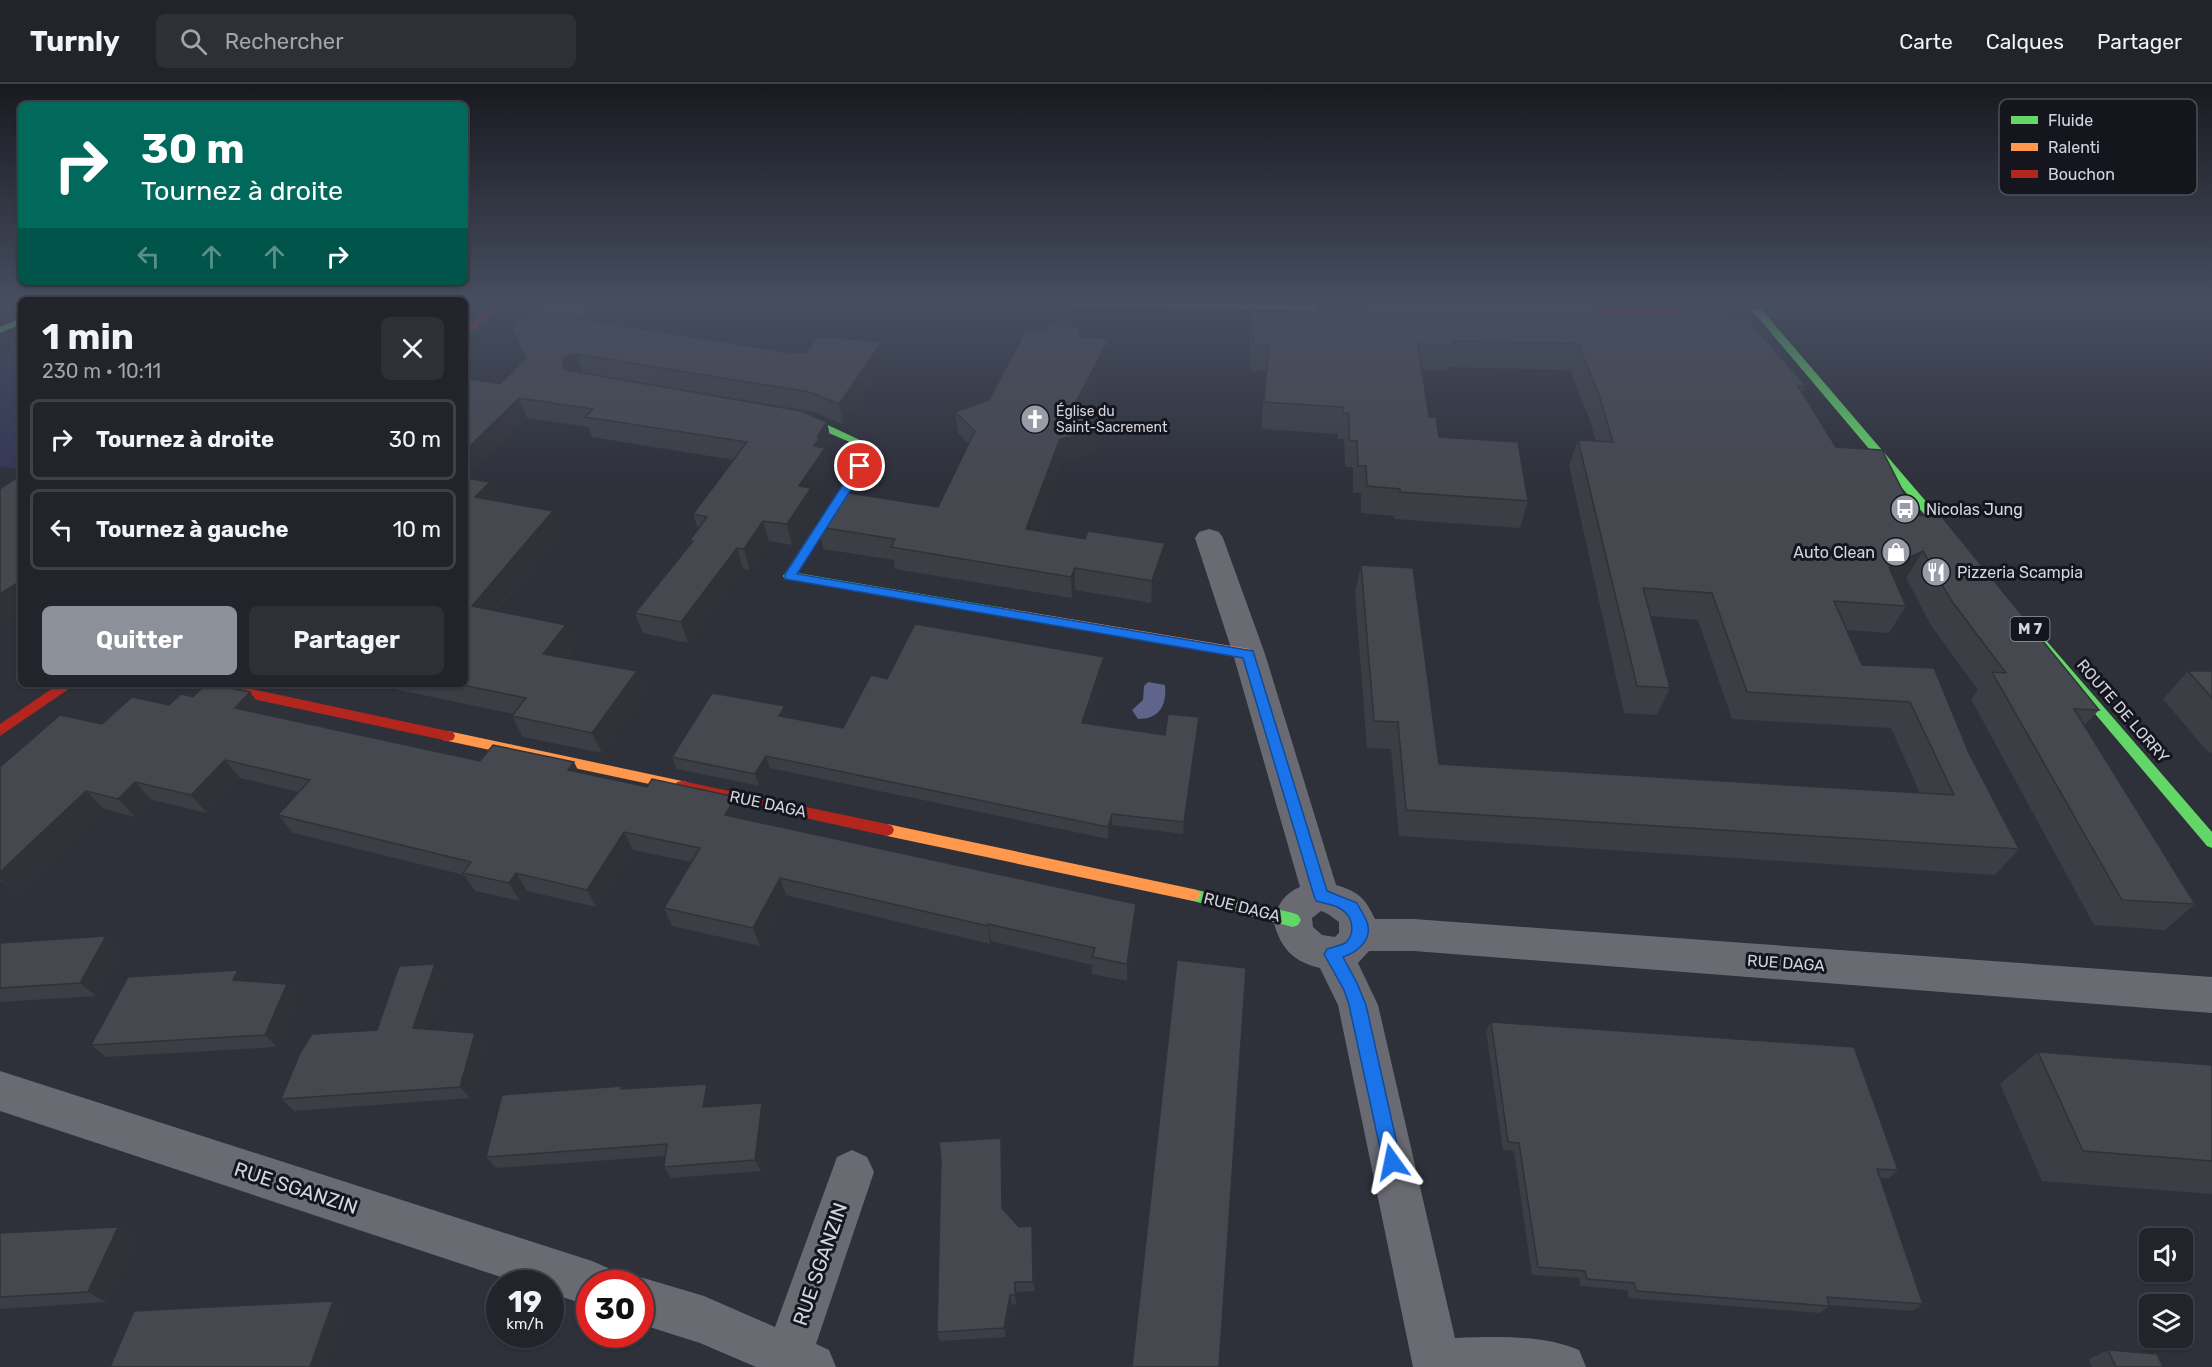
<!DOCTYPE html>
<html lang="fr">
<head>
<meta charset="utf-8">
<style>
  body { margin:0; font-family:Rubik,sans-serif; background:#2e3038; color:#f1f3f6; height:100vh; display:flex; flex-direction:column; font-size:22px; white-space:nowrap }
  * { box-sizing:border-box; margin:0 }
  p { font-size:20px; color:#a2a4a9 }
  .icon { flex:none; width:33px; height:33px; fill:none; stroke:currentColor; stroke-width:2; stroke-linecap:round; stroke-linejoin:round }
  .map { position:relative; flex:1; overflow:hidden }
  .side { position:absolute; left:18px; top:213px; width:450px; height:390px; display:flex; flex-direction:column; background:#22242c; border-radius:9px; box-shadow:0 2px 4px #0004,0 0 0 2px #3f4148 }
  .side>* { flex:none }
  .hud { position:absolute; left:18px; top:18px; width:450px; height:183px; border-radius:9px; box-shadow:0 2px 4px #0004,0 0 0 2px #3f4148; background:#00695c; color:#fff; overflow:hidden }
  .fabs { position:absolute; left:2139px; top:1144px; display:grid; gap:12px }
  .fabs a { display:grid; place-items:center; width:54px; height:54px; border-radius:9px; background:#22242c; box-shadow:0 2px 4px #0004,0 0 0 2px #3f4148; font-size:30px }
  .speed { position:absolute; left:486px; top:1186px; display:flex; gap:12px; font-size:30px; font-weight:700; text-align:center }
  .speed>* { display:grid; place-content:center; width:78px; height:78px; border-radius:50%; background:#22242c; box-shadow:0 2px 4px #0004,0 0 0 2px #3f4148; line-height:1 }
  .speed small { font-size:15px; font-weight:400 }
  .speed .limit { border:9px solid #d22; background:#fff; color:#111 }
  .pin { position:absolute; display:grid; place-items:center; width:51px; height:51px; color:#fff; margin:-26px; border:3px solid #fff; border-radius:50%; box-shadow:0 2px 6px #0007 }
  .me { position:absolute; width:66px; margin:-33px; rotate:348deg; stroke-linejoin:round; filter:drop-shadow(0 0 4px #0008) }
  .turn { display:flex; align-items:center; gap:21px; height:126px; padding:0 24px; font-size:27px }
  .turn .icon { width:78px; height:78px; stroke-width:2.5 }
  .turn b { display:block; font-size:42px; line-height:51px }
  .lanes { display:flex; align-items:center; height:57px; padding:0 24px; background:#0003; justify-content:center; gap:30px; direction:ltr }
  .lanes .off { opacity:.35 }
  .round { display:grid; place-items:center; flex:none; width:63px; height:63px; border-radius:9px; background:#2e3038 }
  .head { display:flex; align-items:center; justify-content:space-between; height:102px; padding:0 24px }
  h1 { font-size:36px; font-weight:700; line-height:45px }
  .button { display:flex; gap:12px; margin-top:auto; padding:12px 24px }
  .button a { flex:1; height:69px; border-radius:9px; background:#8c9099; color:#fff; font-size:24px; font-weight:700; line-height:69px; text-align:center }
  .button a+a { background:#2e3038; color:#f1f3f6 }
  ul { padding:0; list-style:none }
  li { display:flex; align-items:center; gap:18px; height:81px; margin:0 12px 9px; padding:0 12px; border:3px solid #3f4148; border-radius:9px }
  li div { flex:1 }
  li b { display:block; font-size:22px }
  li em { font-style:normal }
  header { display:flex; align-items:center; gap:36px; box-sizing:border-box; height:84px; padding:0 30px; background:#22242c; border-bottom:2px solid #3f4148 }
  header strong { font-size:28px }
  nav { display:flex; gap:33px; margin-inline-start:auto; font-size:21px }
  .search { width:420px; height:54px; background:#2e3038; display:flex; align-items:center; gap:15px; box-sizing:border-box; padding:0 21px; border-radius:9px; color:#a2a4a9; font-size:22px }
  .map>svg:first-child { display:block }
  .green { fill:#343754 }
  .water { fill:#5f648a }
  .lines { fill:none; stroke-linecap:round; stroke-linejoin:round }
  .street { fill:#6a6b72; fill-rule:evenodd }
  .fast { fill:#63d668; fill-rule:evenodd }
  .slow { fill:#ff974d; fill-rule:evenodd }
  .jam { fill:#b3261e; fill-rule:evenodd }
  .wall { fill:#3c3e45 }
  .shaded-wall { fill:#313238 }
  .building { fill:#464850; stroke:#313238; stroke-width:1.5 }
  .route { fill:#1a73e8; stroke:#114b97; stroke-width:1.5 }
  .labels { text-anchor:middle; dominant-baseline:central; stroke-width:6; stroke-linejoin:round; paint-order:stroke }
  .far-poi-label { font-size:14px; fill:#d3d4e0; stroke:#15161d; text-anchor:start }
  .shield { fill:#15161d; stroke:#9a9ba6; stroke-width:1.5 }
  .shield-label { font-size:15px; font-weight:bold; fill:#d3d4e0 }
  .poi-label { font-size:16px; fill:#d3d4e0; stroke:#15161d; text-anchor:start }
  .street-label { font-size:16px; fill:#d3d4e0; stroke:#15161d }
  .near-street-label { font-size:20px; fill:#d3d4e0; stroke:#15161d }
  .key { fill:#15161d; stroke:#4e4f58; stroke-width:1.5 }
  .key-label { font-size:16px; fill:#d3d4e0 }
</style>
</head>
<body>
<header>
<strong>Turnly</strong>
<div class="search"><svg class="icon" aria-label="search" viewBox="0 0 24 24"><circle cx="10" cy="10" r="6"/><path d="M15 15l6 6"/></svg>Rechercher</div>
<nav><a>Carte</a><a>Calques</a><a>Partager</a></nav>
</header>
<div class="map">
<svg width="2212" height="1283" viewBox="0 0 2212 1283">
  <rect width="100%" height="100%" fill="#2e303a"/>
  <!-- green -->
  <path class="green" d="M21,260v125l-21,-2v-114z"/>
  <!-- water -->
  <path class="water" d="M1148,598l17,3c2,21 -6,34 -27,34l-6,-9 11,-10 1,-14z"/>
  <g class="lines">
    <!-- street -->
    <path class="street" d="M1209,445l10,3 4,6 42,116 71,231c23,7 29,13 39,34h39l798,58v36l-798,-62h-45l-11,12 20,42 77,333c40,-1 86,-4 124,12l7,17h-173l-75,-362 -18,-37c-26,-6 -39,-19 -46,-45 1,-16 11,-30 26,-36l-67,-233 -38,-116 4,-6zM1321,827l7,3 11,8v11l-4,4 -13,-2 -9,-8 -1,-9z
      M0,987l592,190 16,7 7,16h-25v22l-40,-13v-9h-28l-522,-173z
      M852,1066l15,7 7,15 -58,172 13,6 7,17h-80l-56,-24 -60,-19v-40h-17l17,-7 64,19 71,31 62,-170z"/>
    <!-- fast -->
    <path class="fast" d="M1064,218l297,3 5,3 -5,3 -292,-6z
      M1745,218h10l210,245 2,3 -2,3h-8z
      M21,234v6l-21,9v-6z
      M784,330l33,6 60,28 -80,125 207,35 4,1 2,3 -2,3 -4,1 -219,-37 -2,-3 2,-3 81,-124 -56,-24 -30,-6v-4z
      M2040,553l4,1 168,194v16l-5,-2 -171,-202 -2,-3 2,-3z
      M1193,805l100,24 5,2 3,5 -3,5 -5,2 -100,-26 -5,-2 -3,-4 3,-4z"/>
    <!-- slow -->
    <path class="slow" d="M1004,524l245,41 6,5 -6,5 -249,-44 -2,-3 2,-3z
      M448,647l234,50 5,1 2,4 -2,4 -5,1 -239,-51 -2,-4 2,-4z
      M887,740l306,65 5,2 3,4 -3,4 -5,2 -306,-65 -5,-2 -2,-4 2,-4z"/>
    <!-- jam -->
    <path class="jam" d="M495,218h11l-41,35v-8z
      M1755,221l5,3 -2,2 -132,5 -75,-1 -5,-3 5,-3 75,1z
      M59,600h17l-76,52v-12z
      M199,600h29l220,47 5,1 2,4 -2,4 -5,1 -242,-52z
      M682,697l205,43 5,2 2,4 -2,4 -5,2 -205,-45 -5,-1 -2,-4 2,-4z"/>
  </g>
  <!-- wall -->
  <path class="wall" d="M543,218h75v3l-18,18 194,30 91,9 -42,62 -30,-12 -147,-25 161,35 4,20 -5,9 3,17 -16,25 3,16 -24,36 -23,-4 -19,29 -7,-1 -55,74 -45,-10 -8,-20 56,-69 -1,-4 8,-11 -5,-15 41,-54 -142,-23 -4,-10 -61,-9 -59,60 22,4 8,19 63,31 -65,79 70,14 9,21 -9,13 71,12 8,21 -43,61 -79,-16 -11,-21 2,-2 -144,-30h95v-306l35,6 25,-25 -13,-30z
    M1317,218h275l5,13 209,71 -4,7 34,54 79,68 184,195 -15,16 111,178 -30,26 -71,-5 -123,-226 7,-9 -46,-63 -26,-49 -10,5 10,23 -17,27 -42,-3 15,35 72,3 35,85 50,96 -24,26 -596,-39 -8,-87 -24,-1 -12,-155 6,-28 78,199 481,29 -29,-65 -159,-9 -34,-99 -47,-4 19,72 -13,27 -33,-2 -55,-247 9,-26 18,1 -6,-20 -20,-51 -123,-3 -1,4 -24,-1 7,47 10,20 89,64 -8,27 -126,-9v-3l-33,-3v-20h-8v-26h-8l-1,-28h-6v-5l-77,-5 5,-58h-16l-1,-35 2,-26 65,1z
    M1082,252l27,24 -29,56 18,37 -37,8 -26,70 50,8 80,4 -1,22 -13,38 -76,-13 -3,8 -177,-29 -1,-9 -71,-11 -4,-22 119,-20 31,-63 -11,-11 -3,-21 34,-12z
    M1104,585l-18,55 79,11 33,-6 -15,105 -71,-9 -4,14 -338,-71 -11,18 -82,-17 -5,-12 116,-39 55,10 44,-49z
    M2188,587h24v82l-6,-3 -43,-51z
    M272,600h19l-3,3z
    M250,608l14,19 -2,2 218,48 98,11 164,43 -1,3 394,104 -8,59 -35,-7v-9l-101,-24 -1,3 -204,-49 -26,51 -88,-20 -8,-18 27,-46 -58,-12 -37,57 -69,-16 -7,10 -45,-10 -11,-16 -171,-42 -15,-18 21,-23 -59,-14 -33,35 -55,-13 -17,17 -31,-8 -88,84 -15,-12 -1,1v-115l102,-43 67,-19 24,-8z
    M0,859l121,6 -25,47 -96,6z
    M444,893l-17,52 58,16 -15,53 -176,13 -13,-12 96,-69z
    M248,897l39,3 11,12 -21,51 -171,10 -15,-12z
    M1491,938l407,148 -9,8h-9l43,126 -10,7 -84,-6v1l-9,7 -191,-15 -2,-8 -47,-4 -1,-8 -47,-3 -18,-124 -11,-1 -17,-119z
    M2038,968l174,13v129l-170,-13 -42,-97z
    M707,1000l6,12 -2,11 57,8 -7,56 -90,7 -7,-11 1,-11 -169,12 -10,-11 136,-71 2,3z
    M1001,1054l2,11v61l16,17 14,10 2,54 -19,1v12l-4,1 -6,32 -66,4 -3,-9z
    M118,1143l18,11 -30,64 -106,7v-76z
    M2108,1266l55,17h-71l-3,-8z"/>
  <!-- shaded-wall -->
  <path class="shaded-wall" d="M595,218h23v3l-34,34 -7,-20z
    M1109,255v21l-37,71v-22z
    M882,258l3,20 -42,62 -4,-20z
    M576,270l7,20 -11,3 -10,-13 3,-7z
    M519,314l8,20 -62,64v-31z
    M827,338l4,20 -5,9 3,17 -16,25 3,16 -24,36 -5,-21 12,-38 18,-49z
    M1098,348v21l-37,8 -34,90 -1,-22 34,-90z
    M490,398l9,20 -24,-5z
    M553,427l8,21 -79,95 -10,-21z
    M763,437l6,20 -19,29 -6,-21z
    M1165,459l-1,22 -13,38 1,-22z
    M737,464l6,21 -55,74 -7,-21z
    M1923,467l-17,27 -33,16 16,-27z
    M1075,484v22l-3,8 -1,-21z
    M17,499l4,4v27l-21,13v-33z
    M566,541l9,21 -22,29 -10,-21z
    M1104,573v12l-22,66v-12z
    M637,587l8,21 -43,61 -10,-20z
    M250,608l14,19 -15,15 -14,-18z
    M785,622l3,12 -9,-2z
    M1199,633l-1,12 -15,105 1,-12z
    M766,672l4,12 -11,18 -4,-12z
    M225,676l15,18 -33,35 -16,-18z
    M574,678l9,18 -15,-10z
    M135,698l17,18 -17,17 -17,-18z
    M86,707l18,18 -88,84 -16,-14v-24z
    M736,713l6,18 -10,18 -7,-18z
    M1112,730v11l-4,14v-12z
    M624,748l9,18 -37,57 -9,-17z
    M516,789l11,18 -7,10 -11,-18z
    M780,794l6,17 -26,51 -7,-18z
    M1136,820l-1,18 -8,59v-17z
    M988,840l3,17 -1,3 -2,-18z
    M106,852l15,13 -25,47 -16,-13z
    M435,880l9,13 -21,63 -10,-12z
    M238,886l12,13 -17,-3z
    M287,900l11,12 -21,51 -12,-12z
    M475,949l10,12 -15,53 -10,-11z
    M707,1000l6,12 -4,23 -6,-12z
    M762,1019l6,12 -7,56 -6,-11z
    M1001,1054l2,11v70l-1,-11z
    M1032,1142l1,11 2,54 -2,-9z
    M118,1143l18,11 -30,64 -18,-10z
    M1015,1198l1,10v12l-1,-9z
    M1010,1211l2,10 -6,32 -2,-9z
    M333,1217l12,9 -19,57h-16z"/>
  <!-- building -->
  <path class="building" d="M543,218h52l-18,17 217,34h12l12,-17 64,6 -43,62 -30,-12 -233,-38 -11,3 -3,7 4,6 235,41 26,11 -10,15 3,1 -6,8 11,2 -26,38 12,2 -24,36 -24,-3 -19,28 -7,-1 -56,74 -46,-9 58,-72 -3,-1 17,-23 -14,-3 54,-72 -162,-25 8,-8 -74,-11 -54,53v-73l35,6 26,-26 -14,-29z
    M1344,218h248l5,13 141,3 11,3 57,65h-8l38,61 46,3 33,65 27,2 157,193 -25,-1 121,195 -73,-4 -130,-228 14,1 -55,-73 -28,-49 -34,16 17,39 -72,-5 28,64 72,3 35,85 50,96 -613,-39 -8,-88 -24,-1 -13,-156 52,3 26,196 515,31 -44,-93 -163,-10 -35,-99 -69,-5 27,100 -33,-2 -59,-246 35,2 -14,-47 -21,-51 -126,-3v4l-34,-1 11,73h7l3,20 79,5 10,59 -128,-9v-3l-33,-3 -1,-20h-8l-1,-25 -8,-1v-27h-6v-6l-79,-5 5,-57 -16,-1 -2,-34 113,1z
    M1049,240l32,4 -3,8 31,3 -37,70 26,23 -38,7 -34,90 59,10 3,-8 77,12 -13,38 -77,-13 -4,9 -180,-30 4,-8 -76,-12 23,-35 96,15 37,-76 -20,-19 34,-12 37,-70 20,2z
    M21,391v109l-4,-1 -17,11v-105z
    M465,394l25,4 -15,15 78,14 -81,95 94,19 -23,29 94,17 -45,62 -80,-17 14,-18 -68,-14h7z
    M915,540l189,33 -22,66 83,12 3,-21 31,3 -15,105 -72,-8 -4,13 -342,-71 -11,18 -83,-17 40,-64 73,13 -6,10 64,12 28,-53 16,4z
    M2188,587h24v27z
    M206,600h5l39,8 -15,16 245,53 13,-16 81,17 -6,8 79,17 5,-8 84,18 -11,18 411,89 -9,60 -35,-7 3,-9 -107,-24v2l-208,-48 -27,50 -89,-20 36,-60 -76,-16 -37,58 -71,-17 -7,10 -46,-10 8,-11 -193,-47 32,-35 -85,-20 -34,35 -56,-13 -17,17 -32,-8 -86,81v-105l60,-52 42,9 30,-27 37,8 12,-11 12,3z
    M106,852l-26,47 -80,5v-45z
    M1177,876l69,8 -27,399h-87z
    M435,880l-22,64 62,5 -15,54 -179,12 19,-46 12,-19 65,-4 22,-64z
    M238,886l-5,10 54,4 -22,51 -174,10 37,-68z
    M1491,938l363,25 44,123 -21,-1 46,135 -96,-7 2,9 -193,-15 -2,-8 -47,-4 -2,-8 -47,-4 -19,-124 -11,-1z
    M2038,968l174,13v96l-129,-10z
    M707,1000l-4,23 59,-4 -7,57 -91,7 3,-23 -181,13 16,-62 120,-9 -1,3z
    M1001,1054l1,70 17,19 13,-1 1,56h-18v13h-5l-6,33 -67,4 4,-172 -2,-18z
    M118,1143l-30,65 -88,5v-64z
    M333,1217l-23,66h-200l24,-56z
    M2108,1266l49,4 6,13h-47z"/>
  <!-- sky -->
  <linearGradient id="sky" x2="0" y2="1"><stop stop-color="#191a20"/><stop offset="0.55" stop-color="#464e60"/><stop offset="1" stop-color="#464e60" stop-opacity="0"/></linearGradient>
  <rect width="2212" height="398" fill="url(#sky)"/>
  <!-- route -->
  <path class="route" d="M860,379l6,3 -69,108 456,77 74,240 30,12c3,7 10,15 11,23 3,16 -13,27 -25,31l14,26 9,22 35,157 -3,6 -6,3 -7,-3 -2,-6 -34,-157 -5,-15 -20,-36 3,-5c5,-2 13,-3 18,-6 9,-7 9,-21 1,-30 -7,-8 -20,-9 -30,-12l-2,-5 -71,-238 -458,-79v-5l70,-108z"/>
  <!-- icons -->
  <defs>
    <g id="church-disc" transform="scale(1.5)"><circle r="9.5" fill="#999ba6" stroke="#15161d"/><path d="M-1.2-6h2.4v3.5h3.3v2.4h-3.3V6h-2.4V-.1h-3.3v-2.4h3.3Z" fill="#fff"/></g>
    <g id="bus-disc" transform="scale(1.5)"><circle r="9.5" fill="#999ba6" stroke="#15161d"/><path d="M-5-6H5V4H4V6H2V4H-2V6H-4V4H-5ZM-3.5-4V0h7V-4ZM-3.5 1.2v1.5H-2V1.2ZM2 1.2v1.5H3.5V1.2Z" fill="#fff"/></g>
    <g id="shop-disc" transform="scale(1.5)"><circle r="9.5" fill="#999ba6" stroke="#15161d"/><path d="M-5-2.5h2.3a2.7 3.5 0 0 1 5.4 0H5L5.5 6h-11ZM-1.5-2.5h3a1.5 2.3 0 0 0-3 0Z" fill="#fff"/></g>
    <g id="restaurant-disc" transform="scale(1.5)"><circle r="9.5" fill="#999ba6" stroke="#15161d"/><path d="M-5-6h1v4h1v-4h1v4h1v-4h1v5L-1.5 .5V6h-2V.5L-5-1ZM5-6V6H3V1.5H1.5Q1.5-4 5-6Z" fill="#fff"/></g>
  </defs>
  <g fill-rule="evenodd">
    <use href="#church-disc" x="1035" y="335"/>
    <use href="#bus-disc" x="1905" y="425"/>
    <use href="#shop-disc" x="1896" y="468"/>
    <use href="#restaurant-disc" x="1936" y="488"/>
  </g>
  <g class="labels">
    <!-- far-poi labels -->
    <g class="far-poi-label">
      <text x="1056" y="327">Église du<tspan x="1056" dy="16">Saint-Sacrement</tspan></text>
    </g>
    <!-- shield labels -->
    <rect class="shield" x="2010.5" y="533" width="39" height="24" rx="4.5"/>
    <g class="shield-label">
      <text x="2030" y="545">M 7</text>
    </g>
    <!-- poi labels -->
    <g class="poi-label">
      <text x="1926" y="425">Nicolas Jung</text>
      <text x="1875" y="468" text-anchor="end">Auto Clean</text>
      <text x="1957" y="488">Pizzeria Scampia</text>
    </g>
    <!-- street labels -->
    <g class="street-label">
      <text transform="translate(2123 627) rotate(49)">ROUTE DE LORRY</text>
      <text transform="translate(768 720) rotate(12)">RUE DAGA</text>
      <text transform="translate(1242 823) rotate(14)">RUE DAGA</text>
      <text transform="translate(1786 879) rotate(4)">RUE DAGA</text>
    </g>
    <!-- near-street labels -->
    <g class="near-street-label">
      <text transform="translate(296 1104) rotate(18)">RUE SGANZIN</text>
      <text transform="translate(820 1180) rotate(-71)">RUE SGANZIN</text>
    </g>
  </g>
  <!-- legend -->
  <rect x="1999" y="15" width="198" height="96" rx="9" class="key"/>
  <rect x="2011" y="32" width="27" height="8" fill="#63d668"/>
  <rect x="2011" y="59" width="27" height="8" fill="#ff974d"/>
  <rect x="2011" y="86" width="27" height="8" fill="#b3261e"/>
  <g class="key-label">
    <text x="2048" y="42">Fluide</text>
    <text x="2048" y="69">Ralenti</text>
    <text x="2048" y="96">Bouchon</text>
  </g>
</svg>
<div class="fabs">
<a><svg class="icon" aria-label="sound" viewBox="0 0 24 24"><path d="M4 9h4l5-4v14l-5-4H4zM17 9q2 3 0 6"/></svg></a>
<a><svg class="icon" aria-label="layers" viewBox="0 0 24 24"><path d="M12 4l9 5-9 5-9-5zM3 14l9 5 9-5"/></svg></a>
</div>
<div class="speed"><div>19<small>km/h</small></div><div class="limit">30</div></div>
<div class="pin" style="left:860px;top:382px;background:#d93025"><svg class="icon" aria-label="arrive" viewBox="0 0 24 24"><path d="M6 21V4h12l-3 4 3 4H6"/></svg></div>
<svg class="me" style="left:1392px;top:1078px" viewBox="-20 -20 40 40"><path d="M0-17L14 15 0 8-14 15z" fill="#1a73e8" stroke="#fff" stroke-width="4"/></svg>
<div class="hud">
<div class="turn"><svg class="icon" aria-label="right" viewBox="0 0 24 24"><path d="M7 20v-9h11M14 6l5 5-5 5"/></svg><div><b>30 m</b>Tournez à droite</div></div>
<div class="lanes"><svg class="icon off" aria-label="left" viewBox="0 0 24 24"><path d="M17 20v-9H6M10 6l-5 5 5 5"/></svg><svg class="icon off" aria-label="ahead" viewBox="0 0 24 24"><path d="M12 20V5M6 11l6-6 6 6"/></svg><svg class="icon off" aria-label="ahead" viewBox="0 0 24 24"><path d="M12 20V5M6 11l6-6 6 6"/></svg><svg class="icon" aria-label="right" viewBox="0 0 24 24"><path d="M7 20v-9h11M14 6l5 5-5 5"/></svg></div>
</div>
<section class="side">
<div class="head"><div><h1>1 min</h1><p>230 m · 10:11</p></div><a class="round"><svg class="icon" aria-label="close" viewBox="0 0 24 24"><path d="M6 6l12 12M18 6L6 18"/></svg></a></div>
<ul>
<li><svg class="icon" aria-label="right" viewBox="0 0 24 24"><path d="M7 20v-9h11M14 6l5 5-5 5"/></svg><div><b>Tournez à droite</b></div><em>30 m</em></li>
<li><svg class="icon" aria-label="left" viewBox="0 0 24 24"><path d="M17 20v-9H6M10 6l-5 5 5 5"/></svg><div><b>Tournez à gauche</b></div><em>10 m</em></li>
</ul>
<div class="button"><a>Quitter</a><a>Partager</a></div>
</section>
</div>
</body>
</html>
